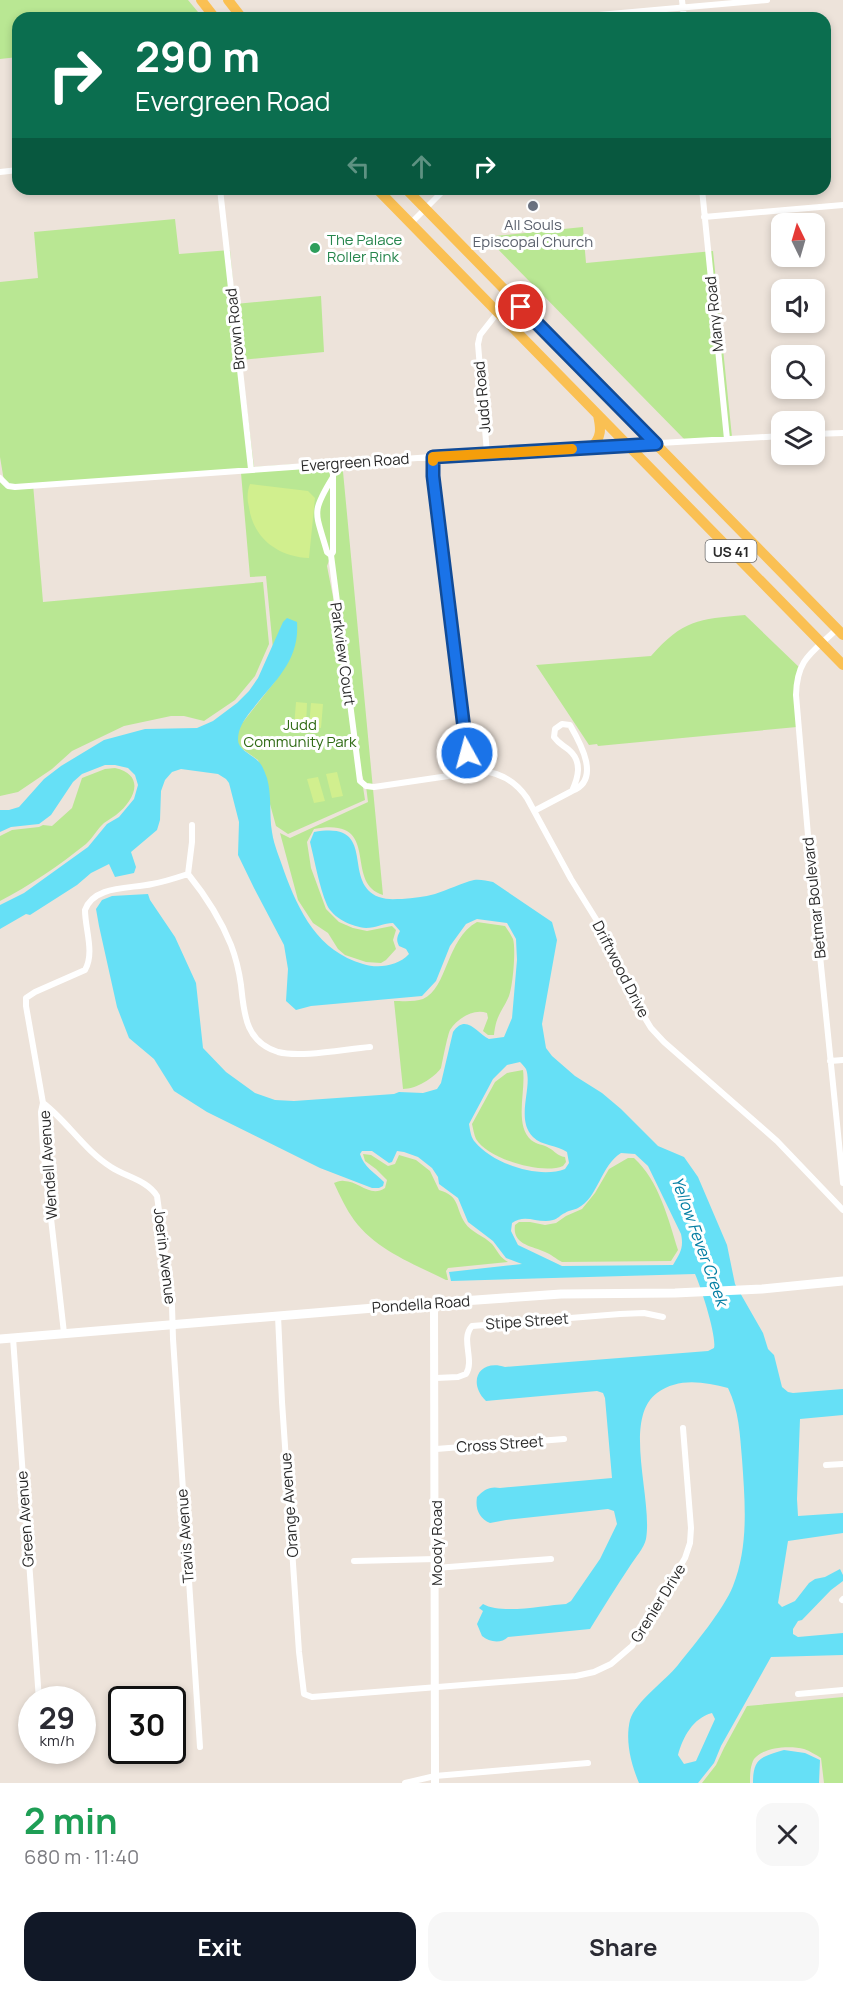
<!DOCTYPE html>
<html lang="en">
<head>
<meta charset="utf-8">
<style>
  body { margin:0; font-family:Manrope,sans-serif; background:#f7f7f7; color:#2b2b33; height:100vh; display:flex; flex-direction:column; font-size:22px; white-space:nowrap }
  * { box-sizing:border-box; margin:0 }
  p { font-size:20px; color:#7c7c81 }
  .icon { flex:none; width:33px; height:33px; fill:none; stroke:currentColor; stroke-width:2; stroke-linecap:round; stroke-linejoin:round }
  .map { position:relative; height:1783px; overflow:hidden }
  .details { display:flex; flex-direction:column; background:#fff; flex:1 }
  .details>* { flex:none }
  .guide { position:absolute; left:12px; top:12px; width:819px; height:183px; border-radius:18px; box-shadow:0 3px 9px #0003; background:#0b6e4f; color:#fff; overflow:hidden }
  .needle { width:39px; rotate:355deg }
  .buttons { position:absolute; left:771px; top:213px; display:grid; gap:12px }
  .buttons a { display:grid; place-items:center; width:54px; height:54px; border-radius:12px; background:#fff; box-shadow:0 3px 9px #0003; font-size:30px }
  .speed { position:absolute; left:18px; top:1686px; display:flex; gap:12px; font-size:30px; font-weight:700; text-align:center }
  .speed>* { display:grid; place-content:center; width:78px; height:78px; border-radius:50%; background:#fff; box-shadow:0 3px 9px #0003; line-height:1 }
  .speed small { font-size:15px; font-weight:400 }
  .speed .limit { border:3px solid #111; border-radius:9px; background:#fff; color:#111 }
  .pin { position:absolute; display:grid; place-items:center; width:51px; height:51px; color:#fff; margin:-26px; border:3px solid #fff; border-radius:50%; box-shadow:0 2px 6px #0007 }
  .me { position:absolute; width:66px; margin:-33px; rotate:353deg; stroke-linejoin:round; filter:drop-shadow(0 0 4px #0008) }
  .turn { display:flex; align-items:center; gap:21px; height:126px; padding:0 24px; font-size:27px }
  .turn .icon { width:78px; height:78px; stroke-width:2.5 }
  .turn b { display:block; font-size:42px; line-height:51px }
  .lanes { display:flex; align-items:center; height:57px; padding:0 24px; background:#0003; justify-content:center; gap:30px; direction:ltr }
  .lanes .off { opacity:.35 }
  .round { display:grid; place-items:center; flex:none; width:63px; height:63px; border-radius:18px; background:#f7f7f7 }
  .headline { display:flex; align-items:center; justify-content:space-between; height:102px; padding:0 24px }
  h1 { font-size:36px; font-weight:700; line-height:45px; color:#1e9e55 }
  .action { display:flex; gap:12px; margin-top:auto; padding:12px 24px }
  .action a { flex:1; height:69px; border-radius:18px; background:#111827; color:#fff; font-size:24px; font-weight:700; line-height:69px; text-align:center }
  .action a+a { background:#f7f7f7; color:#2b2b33 }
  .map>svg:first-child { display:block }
  .green { fill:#b9e793 }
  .pitch { fill:#d1ef8e }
  .water { fill:#66e0f6; fill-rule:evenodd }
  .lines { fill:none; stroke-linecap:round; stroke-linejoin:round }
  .minor { stroke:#fff; stroke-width:6 }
  .tertiary { stroke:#fff; stroke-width:8 }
  .secondary { stroke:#fff; stroke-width:9 }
  .primary { stroke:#fac053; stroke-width:10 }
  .route-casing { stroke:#114b97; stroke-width:15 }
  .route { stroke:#1a73e8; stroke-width:10 }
  .slow { stroke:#f59e0b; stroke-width:10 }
  .worship-dot { fill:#6b7280; stroke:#fff; stroke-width:2 }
  .leisure-dot { fill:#2e9e5b; stroke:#fff; stroke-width:2 }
  .labels { text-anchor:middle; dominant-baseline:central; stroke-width:6; stroke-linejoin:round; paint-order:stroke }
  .shield { fill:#fff; stroke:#6a6a6a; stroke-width:1.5 }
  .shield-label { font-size:14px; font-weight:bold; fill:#2a2a2a }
  .worship-label { font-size:15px; fill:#5b616d; stroke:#fff }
  .leisure-label { font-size:15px; fill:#27864d; stroke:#fff; text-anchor:start }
  .street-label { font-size:15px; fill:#2a2a2a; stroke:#fff }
  .park-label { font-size:15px; fill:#306b15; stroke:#fff }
  .water-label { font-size:16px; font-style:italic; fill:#047ea3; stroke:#fff }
</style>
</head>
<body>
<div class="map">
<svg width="843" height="1783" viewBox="0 0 843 1783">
  <rect width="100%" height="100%" fill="#ede3da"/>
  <!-- green -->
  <path class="green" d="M0,0h188l10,12 -47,6h-133v39l-18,2z
    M175,219l4,35 51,-4 5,54 86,-8 3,56 -83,8 13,107 88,-6 41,434c-41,-12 1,-79 -69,-66l-7,13 4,26 15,41 13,13 14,6 14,3 25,-5 4,4 -3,10 3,9 -10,11 -5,3 -15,-1 -21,-7 -7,-6 -10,-16 -15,-10 -15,-23 -18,-67 10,5 78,-36 -2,-16 -7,-18 -29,-202 6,-77 -6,-23 -297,18 10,118 220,-20 6,62 -14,32 -20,24 -31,21 -20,-5h-13l-47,10 -52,25 -20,18 -34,23 -18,4v-315h4l-4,-24v-175l38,-4 -4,-46z
    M583,227l3,36 127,-12 19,186 -46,4 -200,-204z
    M325,467l4,2 3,20 -1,66 -4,11 8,41 1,26 6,17 23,150 -77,34 -12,-8 -18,-66 -17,-12 -9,-12 44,-56 -10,-104 -16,1 -9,-104z
    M745,615l56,54 -6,18 2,40 -199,19 -1,-2 -8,1 -53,-80 115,-9c32,-36 47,-37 94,-41z
    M115,768c31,7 20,32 1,47 -4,3 -8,5 -12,8 -7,6 -11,15 -18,21 -25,20 -58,43 -86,57v-65l12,-6 27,-3 4,-2 9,1 20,-18 10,-30 23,-9z
    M477,922l28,4c3,4 6,9 8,13 3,10 0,47 -4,57 -7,16 -13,19 -15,39h-6l-5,-4 5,-13 -1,-5c-14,-5 -30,6 -37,17 -3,7 -7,29 -9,38 -7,10 -25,21 -38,21l-9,-88c8,0 21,1 29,-2 25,-11 23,-60 54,-77z
    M523,1070c3,20 -9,55 8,70 6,5 12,4 18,8 6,3 8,8 16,9l1,5 -3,4c-21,9 -75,-7 -87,-27 -2,-4 -3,-11 -4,-15l23,-42 12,-9z
    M363,1154l8,1 17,11 7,-2 4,-9 17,5 14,11 9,19c21,6 16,17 26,33 6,9 19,13 27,21 5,6 8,14 16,18l-60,6 -2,3 2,9h-2c-32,-16 -70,-30 -92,-60 -8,-11 -14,-24 -20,-37 3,-1 7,-3 10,-2 15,0 26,17 41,7l2,-8 -11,-11 -11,-8z
    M628,1158h6c25,23 34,60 44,92l-7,11 -109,1c-6,-3 -11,-8 -17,-10 -13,-6 -33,-7 -30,-27l4,-3h11l15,3 11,-2 10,-7 16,-7 13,-16 14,-24z
    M843,1697v86h-19l-3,-25c-5,-3 -11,-7 -17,-9 -14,-4 -41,-2 -50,10 -4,7 -4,17 -4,24h-48l14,-18 8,-17 23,-42z"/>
  <!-- pitch -->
  <path class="pitch" d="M250,484l58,7 7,7 -6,60c-31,-1 -56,-20 -60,-51 -2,-7 -2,-16 1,-23z
    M296,702l11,1 -1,24h-12z
    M311,703l12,1 -2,24 -12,-1z
    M337,772l6,24 -11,2 -6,-24z
    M318,777l7,24 -11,2 -7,-24z"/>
  <!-- water -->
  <path class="water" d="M287,618l10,4c3,40 -24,60 -46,89 -7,9 -13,17 -13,29 0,10 15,15 21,22 4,4 6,11 8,16 5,18 2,36 5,54 2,14 8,26 12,39 15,41 34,80 79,93 15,5 35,2 46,-10l-3,-5 -7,-3c-3,-6 -2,-9 1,-15l-7,-8c-9,0 -17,5 -27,5 -14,-1 -33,-10 -39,-23 -8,-19 -12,-43 -17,-63l4,-10c66,-12 26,50 65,65 8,3 15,2 23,2 11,-1 22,-2 33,-5 13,-4 26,-11 39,-14 6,-1 13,1 19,2l59,40 5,18 -15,84 4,24 6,8 23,20 27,17 19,16 37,37 26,11 14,20 29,68 8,39 28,49 5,16 6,6 8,32 6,5 5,1 50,-4v26l-43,4 -3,80 1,17 45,-3v20l-55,8 -10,62 4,4 13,-6 14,-18 6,-4 10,-2 15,-8 3,6v6l-12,9 -29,30 -4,1 -5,8v5l5,3 45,-4v22l-72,2 -50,89 -7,17 -16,20h-59c-8,-19 -14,-42 -9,-63 6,-19 35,-39 48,-55 16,-20 46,-56 55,-79 16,-40 12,-84 9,-127 -2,-24 -3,-49 -14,-71 -24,-6 -49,-11 -71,5 -35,26 -4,106 -11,146 -2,9 -11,19 -16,27 -14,21 -27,42 -40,63l-82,8c-7,7 -19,5 -26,-1l-5,-12 6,-13 -4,-3 4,-4c19,11 62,1 83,0l5,-3 29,-42 17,-35 -3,-13 -6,-2 -102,11 -16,3c-11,-5 -15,-14 -13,-26 7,-7 12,-11 23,-9l112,-10 -7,-80 -2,-5 -6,-2 -111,10c-19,-19 -7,-42 19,-34l203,-16 6,-3c3,-11 -13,-61 -19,-74l-244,7 -2,-9 73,-8 -16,-6 -13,-17 -25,-19 -10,-24 -19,-14 -1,-7 -6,-9 -14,-11 -14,-5 -7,-1 -5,11 -3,1 -17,-12h-10l-2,3c4,13 14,18 24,28l-1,4 -4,2h-7l-52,-20 -113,-56 -33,-21 -20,-32 -25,-21 -12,-31 -18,-81 -3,-17 6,-9 10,-4 36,-2 2,6 25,37 21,46 7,65 23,24 29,21 20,7 19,1 100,-7 5,-2 24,1 14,-4 4,-6 12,-51c13,-19 24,1 36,7l15,-2 8,-19 5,-58 -1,-21 -9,-16 -30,-4 -11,5 -16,22 -14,35 -14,15 -111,10 -15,4 -10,-9 2,-32 -4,-24 -30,-57 -16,-33 1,-33 -10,-39 -3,-4 -8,-5 -37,-5 -9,3 -7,8 -4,11 -1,29 -3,10 -26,22 5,15 -2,6 -19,4 -6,-13 -18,9 -14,12 -47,30 -4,-1 -26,15v-24l24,-12 64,-46 19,-23 12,-7 15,-18 4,-14 -3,-10 -7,-7 -13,-3h-10l-23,9 -9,8 -22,33 -12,9 -28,3 -11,5v-22h9l10,-3 25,-28 17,-13 43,-26 41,-11 52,-1 16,-7 24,-18 12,-12 9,-13 25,-56zM520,1062c2,2 4,4 6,7 7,18 -11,50 7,68 9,9 24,8 34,15l2,11 -4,6c-26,10 -72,-5 -90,-27 -4,-4 -5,-12 -6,-18l24,-45 14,-14zM621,1153l14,1 13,12 33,68c3,14 -1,19 -8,31l-111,1 -44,-21 -7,-14 1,-8c13,-10 26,1 41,-3 5,-1 7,-5 12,-7 4,-3 9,-3 13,-5 20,-10 23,-43 43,-55zM712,1713l3,6 -19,42 -12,3 -6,-9c5,-18 15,-37 34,-42z
    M784,1750l21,3 15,7 -1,23h-66c0,-26 9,-26 31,-33z"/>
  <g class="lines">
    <!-- minor -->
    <path class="minor" d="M682,0l2,18
      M565,18l202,-18
      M0,172l18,-2
      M220,189l31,280
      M702,189l25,250
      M704,217l139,-12
      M411,223l34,-34
      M814,434l29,-1
      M487,453l-9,-109 2,-9 18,-23
      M433,457v19l34,277 7,18
      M336,464l-3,12v76l-2,3 29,226 6,5 8,1 108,-16c20,2 34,11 45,27l44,81 33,53 33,73 14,23 13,14 113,99 66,69
      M0,478l8,8 7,1 472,-34 295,-17
      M331,555l-4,-3c-11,-40 -17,-38 6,-75
      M837,629c-25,24 -40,29 -41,66l13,152 34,336
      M562,724l8,1c11,19 31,55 2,66 6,-13 11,-29 -3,-41 -6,-5 -10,-6 -15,-13l1,-8z
      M534,811l38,-20
      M192,825v17l-4,32c17,21 33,46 43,71 5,13 8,26 10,40 3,28 4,57 37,67 23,6 67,-3 92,-5
      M830,1061l13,-1
      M43,1103c25,19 41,47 68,64 15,10 36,13 46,29l15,110 1,33 27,408
      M278,1316l4,86 17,250 5,42 8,3 264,-21 18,-4 17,-8 21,-18 53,-88 5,-15 1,-15 -8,-100
      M64,1333l-21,-185 -2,-36 2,-9 -17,-97v-8l9,-6 50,-22c10,-17 0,-41 0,-60 9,-25 45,-21 67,-26 12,-2 24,-6 36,-10
      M13,1338l26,362
      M436,1378l22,-1 8,-3c9,-14 -6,-35 6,-48l148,-12 24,-1 19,4
      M436,1449l128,-10
      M826,1465l17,-1
      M354,1561l82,-2
      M436,1568l115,-9
      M842,1600l1,-1
      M798,1694l45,-4
      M405,1783l30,-7 153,-13"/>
    <!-- tertiary -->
    <path class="tertiary" d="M434,1303l1,480"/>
    <!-- secondary -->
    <path class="secondary" d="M0,1339l434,-36 127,-9 114,-1 87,-4 81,-8"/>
    <!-- primary -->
    <path class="primary" d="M201,0l14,18
      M228,0l14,18
      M377,189l466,476
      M406,189l437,446
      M591,448c11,-11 10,-19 7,-33"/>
  </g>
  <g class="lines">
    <!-- route casing -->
    <g class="route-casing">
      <path id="route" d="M467,753l-34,-277v-19l223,-13 -135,-137"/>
    </g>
    <!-- route -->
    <use href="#route" class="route"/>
    <!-- slow -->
    <path class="slow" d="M433,461v-4l139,-8"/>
  </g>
  <!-- markers -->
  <circle class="worship-dot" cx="533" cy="206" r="6"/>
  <circle class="leisure-dot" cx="315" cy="248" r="6"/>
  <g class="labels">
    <!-- shield labels -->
    <rect class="shield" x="705.5" y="540" width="51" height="22" rx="4.5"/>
    <g class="shield-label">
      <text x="731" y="551">US 41</text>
    </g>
    <!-- worship labels -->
    <g class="worship-label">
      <text x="533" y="224">All Souls<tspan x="533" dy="17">Episcopal Church</tspan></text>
    </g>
    <!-- leisure labels -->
    <g class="leisure-label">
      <text x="327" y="239">The Palace<tspan x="327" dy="17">Roller Rink</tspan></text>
    </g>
    <!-- street labels -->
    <g class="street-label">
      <text transform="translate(714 314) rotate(-96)">Many Road</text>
      <text transform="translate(235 329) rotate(-96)">Brown Road</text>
      <text transform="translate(482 397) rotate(-95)">Judd Road</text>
      <text transform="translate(355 462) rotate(-4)">Evergreen Road</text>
      <text transform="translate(343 654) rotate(82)">Parkview Court</text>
      <text transform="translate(814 898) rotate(-96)">Betmar Boulevard</text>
      <text transform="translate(621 969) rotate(63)">Driftwood Drive</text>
      <text transform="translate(48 1165) rotate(-94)">Wendell Avenue</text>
      <text transform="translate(165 1256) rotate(83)">Joerin Avenue</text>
      <text transform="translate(421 1304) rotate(-4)">Pondella Road</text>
      <text transform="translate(527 1321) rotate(-4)">Stipe Street</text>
      <text transform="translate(500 1444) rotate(-4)">Cross Street</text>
      <text transform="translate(289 1505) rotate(-94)">Orange Avenue</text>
      <text transform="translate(25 1519) rotate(-94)">Green Avenue</text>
      <text transform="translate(185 1536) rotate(-94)">Travis Avenue</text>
      <text transform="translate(436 1543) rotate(-90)">Moody Road</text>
      <text transform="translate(658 1603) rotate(-58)">Grenier Drive</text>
    </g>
    <!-- park labels -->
    <g class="park-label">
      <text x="300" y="724">Judd<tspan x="300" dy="17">Community Park</tspan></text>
    </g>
    <!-- water labels -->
    <g class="water-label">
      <text transform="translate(700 1241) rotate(70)">Yellow Fever Creek</text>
    </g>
  </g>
</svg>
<div class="buttons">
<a><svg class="needle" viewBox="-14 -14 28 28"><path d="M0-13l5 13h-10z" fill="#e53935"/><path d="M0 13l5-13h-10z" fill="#7c7c81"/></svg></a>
<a><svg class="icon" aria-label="sound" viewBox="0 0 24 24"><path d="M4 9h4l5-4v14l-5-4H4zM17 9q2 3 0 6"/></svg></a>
<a><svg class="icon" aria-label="search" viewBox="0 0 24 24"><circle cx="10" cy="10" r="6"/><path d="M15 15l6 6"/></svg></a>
<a><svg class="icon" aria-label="layers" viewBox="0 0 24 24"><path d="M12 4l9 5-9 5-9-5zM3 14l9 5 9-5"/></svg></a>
</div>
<div class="speed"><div>29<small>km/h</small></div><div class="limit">30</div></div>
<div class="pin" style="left:521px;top:307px;background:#d93025"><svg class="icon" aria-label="arrive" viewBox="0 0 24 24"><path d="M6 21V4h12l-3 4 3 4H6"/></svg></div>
<svg class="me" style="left:467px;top:753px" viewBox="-20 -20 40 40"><circle r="17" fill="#1a73e8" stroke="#fff" stroke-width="3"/><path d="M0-11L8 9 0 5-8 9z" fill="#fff"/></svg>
<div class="guide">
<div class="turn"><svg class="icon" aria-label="right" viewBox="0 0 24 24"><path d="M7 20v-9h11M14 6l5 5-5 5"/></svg><div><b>290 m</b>Evergreen Road</div></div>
<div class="lanes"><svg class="icon off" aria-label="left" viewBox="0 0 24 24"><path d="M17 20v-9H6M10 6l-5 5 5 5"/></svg><svg class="icon off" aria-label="ahead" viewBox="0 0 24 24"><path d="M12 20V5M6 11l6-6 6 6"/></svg><svg class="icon" aria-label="right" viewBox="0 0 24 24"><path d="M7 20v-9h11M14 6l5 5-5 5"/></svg></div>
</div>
</div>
<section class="details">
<div class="headline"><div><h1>2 min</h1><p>680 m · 11:40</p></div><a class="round"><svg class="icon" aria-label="close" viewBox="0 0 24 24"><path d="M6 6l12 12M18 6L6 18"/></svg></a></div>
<div class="action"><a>Exit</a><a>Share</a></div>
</section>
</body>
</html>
